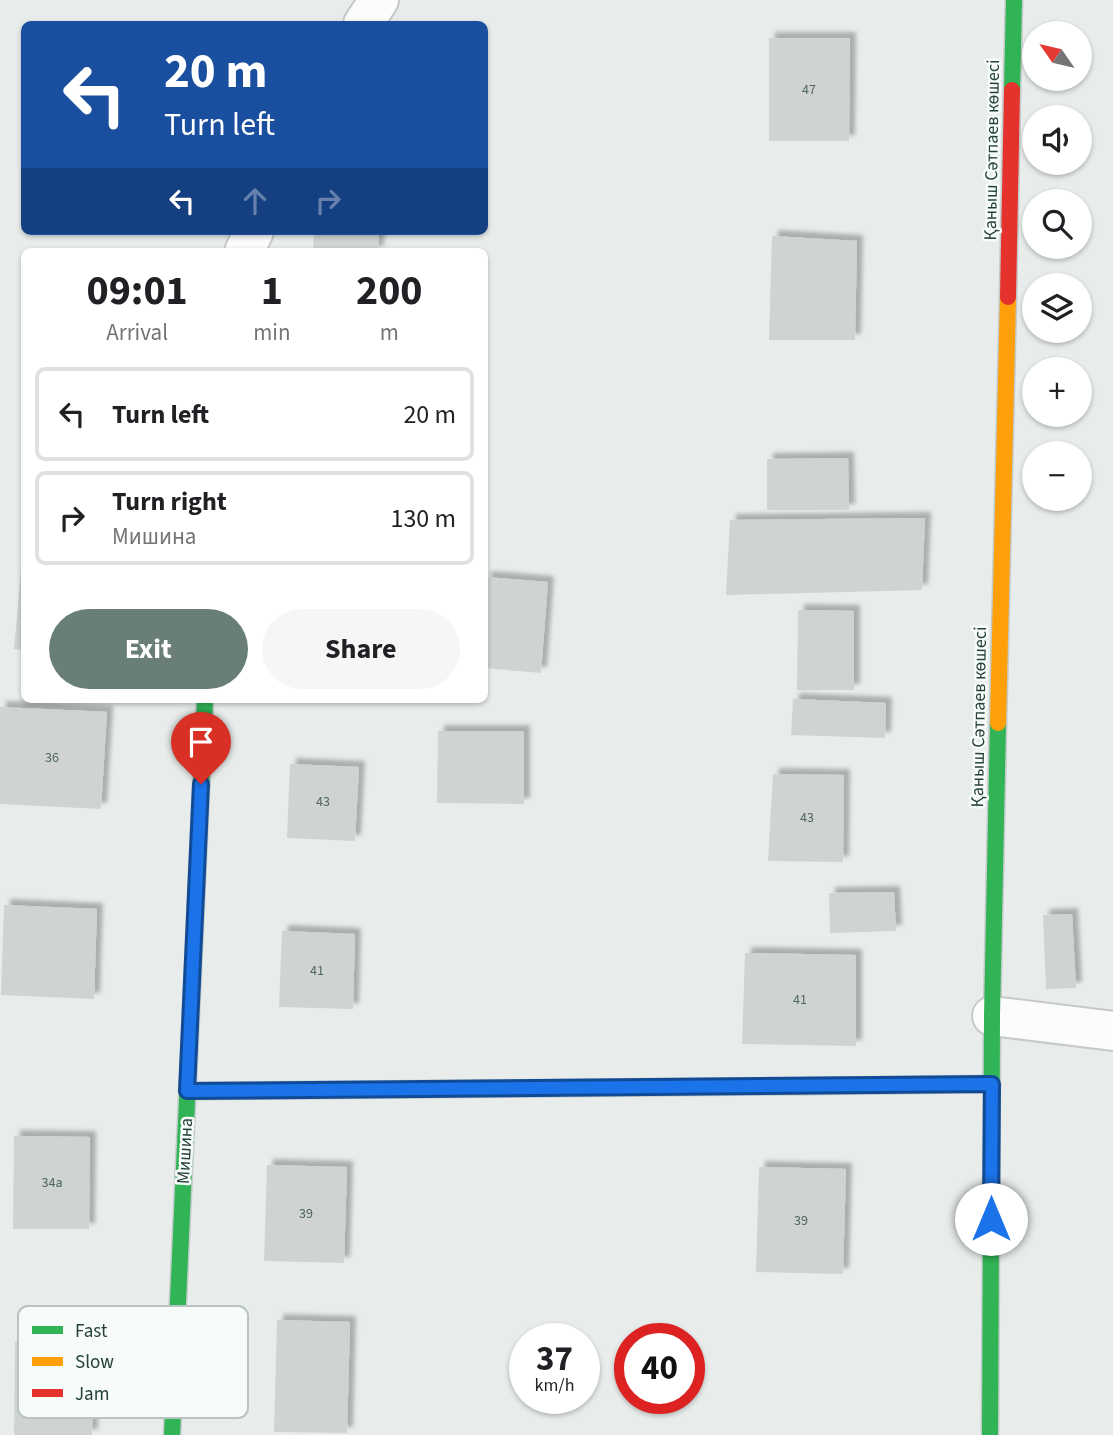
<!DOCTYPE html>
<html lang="en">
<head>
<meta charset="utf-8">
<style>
  body { margin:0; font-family:"Source Sans 3",sans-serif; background:#f6f6f6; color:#202124; height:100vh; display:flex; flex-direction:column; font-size:26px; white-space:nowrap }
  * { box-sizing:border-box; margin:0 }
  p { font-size:23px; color:#757577 }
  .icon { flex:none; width:38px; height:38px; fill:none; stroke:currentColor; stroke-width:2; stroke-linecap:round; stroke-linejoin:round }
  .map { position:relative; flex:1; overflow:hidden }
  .drawer { position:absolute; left:21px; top:248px; width:467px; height:455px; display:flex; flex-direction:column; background:#fff; border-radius:10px; box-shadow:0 2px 5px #0004 }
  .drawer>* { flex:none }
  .banner { position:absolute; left:21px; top:21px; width:467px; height:214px; border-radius:10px; box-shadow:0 2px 5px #0004; background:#1a4fa0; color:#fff; overflow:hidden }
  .needle { width:46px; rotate:304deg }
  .buttons { position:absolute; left:1022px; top:21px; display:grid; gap:14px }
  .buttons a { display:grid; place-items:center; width:70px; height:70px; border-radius:50%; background:#fff; box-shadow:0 2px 5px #0004; font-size:35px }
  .speed { position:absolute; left:509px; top:1323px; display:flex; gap:14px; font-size:35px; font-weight:700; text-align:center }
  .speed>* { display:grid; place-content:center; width:91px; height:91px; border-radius:50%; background:#fff; box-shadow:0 2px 5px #0004; line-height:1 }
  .speed small { font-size:18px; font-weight:400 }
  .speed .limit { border:10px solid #d22; background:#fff; color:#111 }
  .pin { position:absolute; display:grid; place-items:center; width:60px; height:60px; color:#fff; margin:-72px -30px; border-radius:50% 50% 50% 0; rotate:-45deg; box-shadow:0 0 7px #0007 }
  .pin .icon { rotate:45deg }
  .me { position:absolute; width:77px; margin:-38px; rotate:0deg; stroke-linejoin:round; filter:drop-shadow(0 0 5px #0008) }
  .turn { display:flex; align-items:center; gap:24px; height:147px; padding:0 28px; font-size:32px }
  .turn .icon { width:91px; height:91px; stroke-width:2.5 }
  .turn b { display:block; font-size:49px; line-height:60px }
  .lanes { display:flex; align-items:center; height:66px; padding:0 28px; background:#0003; justify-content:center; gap:35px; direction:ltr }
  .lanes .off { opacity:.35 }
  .eta { display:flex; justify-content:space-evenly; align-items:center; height:119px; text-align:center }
  .eta b { font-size:42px; font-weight:700; line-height:49px }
  .button { display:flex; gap:14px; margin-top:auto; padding:14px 28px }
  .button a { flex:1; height:80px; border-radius:42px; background:#697e78; color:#fff; font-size:28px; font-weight:700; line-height:80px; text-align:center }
  .button a+a { background:#f6f6f6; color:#202124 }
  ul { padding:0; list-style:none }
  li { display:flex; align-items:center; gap:21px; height:94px; margin:0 14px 10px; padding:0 14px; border:4px solid #e0e0e0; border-radius:10px }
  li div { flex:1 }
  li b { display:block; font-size:26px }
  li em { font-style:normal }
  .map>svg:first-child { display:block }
  .building { fill:#cfd4d2; filter:url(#shadow) }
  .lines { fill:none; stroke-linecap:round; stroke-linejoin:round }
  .street-casing { stroke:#c5cac8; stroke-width:42 }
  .fast-casing { stroke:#c3cbc8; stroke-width:19 }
  .slow-casing { stroke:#c3cbc8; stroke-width:19 }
  .jam-casing { stroke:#c3cbc8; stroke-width:19 }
  .street { stroke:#fcfcfc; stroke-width:38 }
  .fast { stroke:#30b455; stroke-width:16 }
  .slow { stroke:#ff9f0a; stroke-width:16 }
  .jam { stroke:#e5322d; stroke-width:16 }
  .route-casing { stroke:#114b97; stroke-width:18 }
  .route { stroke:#1a73e8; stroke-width:12 }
  .labels { text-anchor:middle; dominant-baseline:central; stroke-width:5; stroke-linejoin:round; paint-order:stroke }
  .number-label { font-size:14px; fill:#506761 }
  .street-label { font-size:18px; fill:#24423a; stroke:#f7fbf9 }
  .key { fill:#f7fbf9; stroke:#b8c4c0; stroke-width:2 }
  .key-label { font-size:19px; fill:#24423a }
</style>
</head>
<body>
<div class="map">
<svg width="1113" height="1435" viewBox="0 0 1113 1435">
  <defs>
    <filter id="shadow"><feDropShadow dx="6" dy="-6" stdDeviation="2" flood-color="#0004"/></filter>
  </defs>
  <rect width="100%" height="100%" fill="#e8edeb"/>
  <!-- building -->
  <path class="building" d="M769,38h81l-1,103h-80z
    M314,231h65l-1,21h-65z
    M772,236l85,5 -2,99h-86z
    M848,458l1,52h-82v-51z
    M925,518l-3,72 -196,5 4,-75z
    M23,549h1v101l-10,-1z
    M485,577l63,5 -7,91 -56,-5z
    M798,610l56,1v79h-57z
    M793,699l93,4 -1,35 -94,-3z
    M0,707l107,5 -6,97 -101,-5z
    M438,731h86v73l-87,-1z
    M290,764l69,3 -4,74 -68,-3z
    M773,774l71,1 -1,87 -75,-1z
    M894,892l2,39 -66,2 -1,-40z
    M4,905l93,4 -3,90 -93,-4z
    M1072,914l4,74 -30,1 -3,-74z
    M282,931l73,3 -2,75 -74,-2z
    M745,953l111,2v91l-114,-2z
    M14,1136l76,1 -1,92h-76z
    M267,1165l80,2 -3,96 -80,-2z
    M759,1167l87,2 -3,105 -87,-2z
    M277,1320l73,2 -3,111 -73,-1z
    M15,1342l78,1 -1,92h-78z"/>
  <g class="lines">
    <!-- street casing -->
    <g class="street-casing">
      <path id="street" d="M363,24l16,-24
        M244,252l10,-21
        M992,1016l121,15"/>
    </g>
    <!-- fast casing -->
    <g class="fast-casing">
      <path id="fast" d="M1012,90l2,-90
        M187,1091l619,-5
        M172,1435l33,-735
        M990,1435l2,-419 6,-293"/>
    </g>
    <!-- slow casing -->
    <g class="slow-casing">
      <path id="slow" d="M998,723l10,-426"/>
    </g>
    <!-- jam casing -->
    <g class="jam-casing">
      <path id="jam" d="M1008,297l4,-207
        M806,1086l186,-2"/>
    </g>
    <!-- street -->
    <use href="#street" class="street"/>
    <!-- fast -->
    <use href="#fast" class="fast"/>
    <!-- slow -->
    <use href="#slow" class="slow"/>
    <!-- jam -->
    <use href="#jam" class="jam"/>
  </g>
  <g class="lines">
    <!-- route casing -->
    <g class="route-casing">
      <path id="route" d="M201,784l-14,307 805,-7 -1,135"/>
    </g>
    <!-- route -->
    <use href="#route" class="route"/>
  </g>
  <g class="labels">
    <!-- number labels -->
    <g class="number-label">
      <text x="809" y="90">47</text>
      <text x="52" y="758">36</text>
      <text x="323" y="802">43</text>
      <text x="807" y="818">43</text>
      <text x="317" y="971">41</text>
      <text x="800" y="1000">41</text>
      <text x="52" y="1183">34а</text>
      <text x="306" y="1214">39</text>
      <text x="801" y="1221">39</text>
    </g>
    <!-- street labels -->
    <g class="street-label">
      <text transform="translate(992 150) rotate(-89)">Қаныш Сәтпаев көшесі</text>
      <text transform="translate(979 717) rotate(-89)">Қаныш Сәтпаев көшесі</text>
      <text transform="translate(185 1151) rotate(-87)">Мишина</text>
    </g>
  </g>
  <!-- legend -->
  <rect x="18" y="1306" width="230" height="112" rx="10" class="key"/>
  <rect x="32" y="1326" width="31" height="8" fill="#30b455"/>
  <rect x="32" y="1357" width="31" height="9" fill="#ff9f0a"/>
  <rect x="32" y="1389" width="31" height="8" fill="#e5322d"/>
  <g class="key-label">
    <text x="75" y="1337">Fast</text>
    <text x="75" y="1368">Slow</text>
    <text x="75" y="1400">Jam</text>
  </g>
</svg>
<div class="buttons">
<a><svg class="needle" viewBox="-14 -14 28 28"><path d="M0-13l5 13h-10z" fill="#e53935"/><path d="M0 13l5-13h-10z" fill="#757577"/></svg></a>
<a><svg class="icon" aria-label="sound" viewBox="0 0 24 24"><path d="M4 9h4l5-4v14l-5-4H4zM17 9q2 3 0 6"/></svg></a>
<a><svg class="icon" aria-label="search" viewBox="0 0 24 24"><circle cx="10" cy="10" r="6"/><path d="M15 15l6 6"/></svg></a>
<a><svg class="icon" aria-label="layers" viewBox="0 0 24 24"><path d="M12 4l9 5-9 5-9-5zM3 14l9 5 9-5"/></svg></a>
<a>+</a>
<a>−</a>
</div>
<div class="speed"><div>37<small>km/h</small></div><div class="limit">40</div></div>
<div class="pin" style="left:201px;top:784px;background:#d93025"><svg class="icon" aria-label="arrive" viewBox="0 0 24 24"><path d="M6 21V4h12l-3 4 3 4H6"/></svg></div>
<svg class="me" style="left:991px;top:1219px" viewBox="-20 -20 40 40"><circle r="19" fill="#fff"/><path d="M0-13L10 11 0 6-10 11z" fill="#1a73e8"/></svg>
<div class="banner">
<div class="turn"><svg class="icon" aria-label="left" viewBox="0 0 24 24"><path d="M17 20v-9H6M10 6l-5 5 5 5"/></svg><div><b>20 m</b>Turn left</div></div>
<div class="lanes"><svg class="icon" aria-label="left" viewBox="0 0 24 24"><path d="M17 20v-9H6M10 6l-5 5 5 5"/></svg><svg class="icon off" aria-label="ahead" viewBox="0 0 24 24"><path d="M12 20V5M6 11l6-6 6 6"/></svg><svg class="icon off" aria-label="right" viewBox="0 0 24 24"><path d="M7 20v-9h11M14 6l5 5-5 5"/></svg></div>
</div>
<section class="drawer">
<div class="eta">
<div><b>09:01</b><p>Arrival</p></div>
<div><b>1</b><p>min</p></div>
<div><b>200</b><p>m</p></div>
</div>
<ul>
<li><svg class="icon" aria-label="left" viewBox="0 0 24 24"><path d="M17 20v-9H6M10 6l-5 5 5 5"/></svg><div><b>Turn left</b></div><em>20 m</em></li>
<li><svg class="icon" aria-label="right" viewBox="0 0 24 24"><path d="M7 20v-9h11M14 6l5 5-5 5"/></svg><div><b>Turn right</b><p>Мишина</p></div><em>130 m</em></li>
</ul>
<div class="button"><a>Exit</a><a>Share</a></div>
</section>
</div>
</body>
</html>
